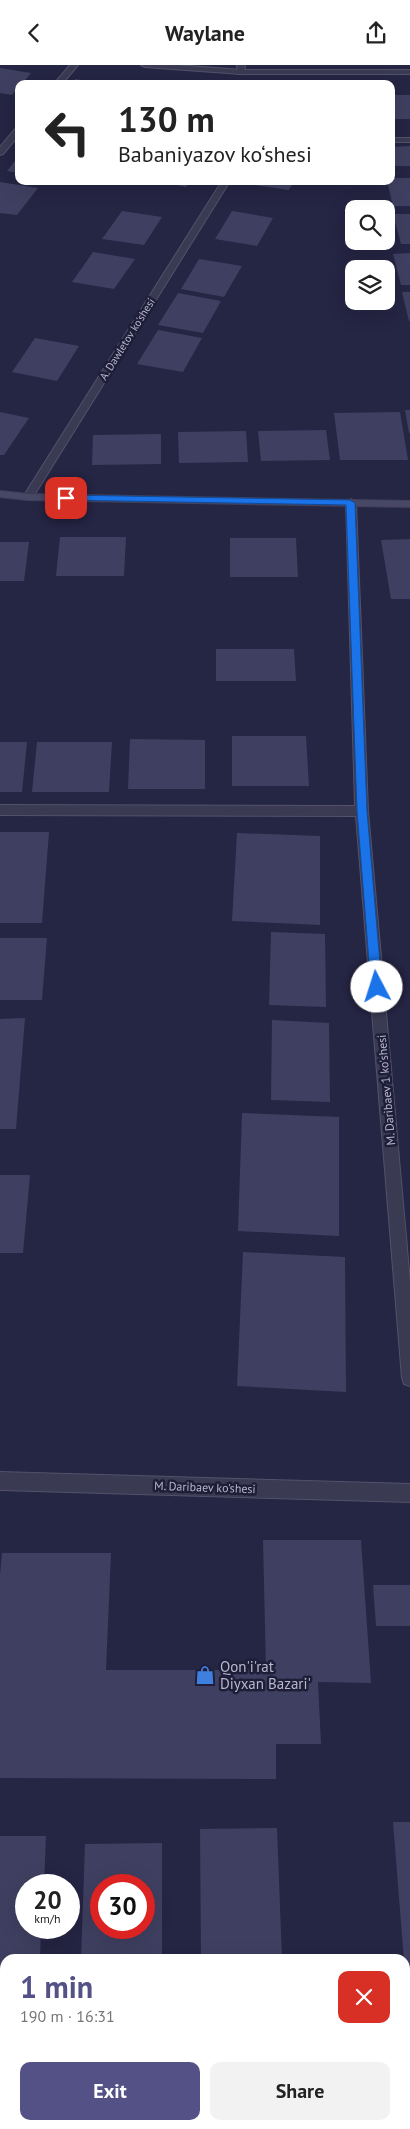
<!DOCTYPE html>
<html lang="en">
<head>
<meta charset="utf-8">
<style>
  body { margin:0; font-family:"PT Sans",sans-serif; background:#f2f2f2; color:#222; height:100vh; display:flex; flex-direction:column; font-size:19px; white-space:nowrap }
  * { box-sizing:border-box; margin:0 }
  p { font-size:16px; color:#767676 }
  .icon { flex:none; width:28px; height:28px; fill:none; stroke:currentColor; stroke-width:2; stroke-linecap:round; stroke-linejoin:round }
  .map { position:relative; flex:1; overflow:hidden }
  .drawer { position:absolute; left:0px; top:1889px; width:410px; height:176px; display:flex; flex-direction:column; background:#fff; border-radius:15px 15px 0 0; box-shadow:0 5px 20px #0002 }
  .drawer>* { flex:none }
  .banner { position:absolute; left:15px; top:15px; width:380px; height:105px; border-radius:10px; box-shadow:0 5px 20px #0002; background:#fff; color:#222; overflow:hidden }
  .controls { position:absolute; left:345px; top:135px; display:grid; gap:10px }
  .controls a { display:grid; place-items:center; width:50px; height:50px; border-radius:10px; background:#fff; box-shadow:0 5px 20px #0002; font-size:25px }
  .speed { position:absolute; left:15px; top:1809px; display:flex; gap:10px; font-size:25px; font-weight:700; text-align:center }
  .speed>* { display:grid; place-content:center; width:65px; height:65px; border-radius:50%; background:#fff; box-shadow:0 5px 20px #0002; line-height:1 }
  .speed small { font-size:12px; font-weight:400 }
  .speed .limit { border:8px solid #d22; background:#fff; color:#111 }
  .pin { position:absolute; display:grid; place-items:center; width:42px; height:42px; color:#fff; margin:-21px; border-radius:10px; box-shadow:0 2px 8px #0006 }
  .me { position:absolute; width:55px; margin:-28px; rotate:355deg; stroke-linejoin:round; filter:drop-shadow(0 0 4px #0008) }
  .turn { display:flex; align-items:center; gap:18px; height:105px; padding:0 20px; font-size:22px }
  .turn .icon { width:65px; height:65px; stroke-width:2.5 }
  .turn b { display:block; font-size:35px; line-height:42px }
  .round { display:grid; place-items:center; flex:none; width:52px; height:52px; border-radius:10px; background:#f2f2f2 }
  .headline { display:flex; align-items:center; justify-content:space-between; height:85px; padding:0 20px }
  h1 { font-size:30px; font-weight:700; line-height:38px; color:#535185 }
  .action { display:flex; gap:10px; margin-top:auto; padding:10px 20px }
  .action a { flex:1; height:58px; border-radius:10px; background:#535185; color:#fff; font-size:20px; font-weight:700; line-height:58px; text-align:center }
  .action a+a { background:#f2f2f2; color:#222 }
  header { display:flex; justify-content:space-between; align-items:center; height:65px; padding:0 20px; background:#fff; font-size:22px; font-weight:700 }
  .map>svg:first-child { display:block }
  .building { fill:#3f3f61; fill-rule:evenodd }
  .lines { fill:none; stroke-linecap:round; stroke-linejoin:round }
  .lane-casing { stroke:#53526a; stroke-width:2 }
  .street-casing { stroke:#53526a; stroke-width:2 }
  .secondary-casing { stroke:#414059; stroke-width:2 }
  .lane { fill:#3a3a53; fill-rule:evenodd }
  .street { fill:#3a3a53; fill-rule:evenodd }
  .secondary { fill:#494766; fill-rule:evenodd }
  .route { fill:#1a73e8; stroke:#114b97 }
  .labels { text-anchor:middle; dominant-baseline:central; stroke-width:5; stroke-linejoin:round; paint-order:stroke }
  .far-street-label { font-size:11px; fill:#b8b7cd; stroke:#1e1e39 }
  .street-label { font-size:12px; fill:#b8b7cd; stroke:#1e1e39 }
  .near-poi-label { font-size:15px; fill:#b8b7cd; stroke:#1e1e39; text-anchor:start }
</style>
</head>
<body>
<header><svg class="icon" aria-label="back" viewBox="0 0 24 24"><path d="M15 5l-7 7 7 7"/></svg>Waylane<svg class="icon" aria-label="share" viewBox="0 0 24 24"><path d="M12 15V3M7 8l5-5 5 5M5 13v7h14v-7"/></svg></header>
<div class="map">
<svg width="410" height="2064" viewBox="0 0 410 2064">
  <rect width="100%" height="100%" fill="#252544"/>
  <!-- building -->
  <path class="building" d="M0,3l31,5 -9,11h-3v3l-7,8 -12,-2z
    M75,14l25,4v1h-28z
    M391,30h19v24h-19z
    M410,81v20h-19v-19z
    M19,91v17l-12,-2z
    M391,113h19v28h-17l-6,-25h4z
    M157,116h33l-4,6z
    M250,116h44l-5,9 -41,-6z
    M0,117l38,6 -21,27 -17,-2z
    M122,146l40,6 -18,28 -42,-6z
    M232,146l41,7 -16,28 -42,-7z
    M393,149h17v30h-9z
    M93,187l42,7 -21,30 -42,-7z
    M410,188v32h-9l-8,-31z
    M199,194l43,7 -18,31 -43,-8z
    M402,227h8v29h-1z
    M178,228l43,8 -18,32 -45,-8z
    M158,265l44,8 -19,34 -46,-8z
    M35,273l44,8 -22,35 -45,-9z
    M405,345h5v23h-1z
    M0,347l29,6 -25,37h-4z
    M400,347l8,48h-68l-6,-47z
    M326,365l4,30 -69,1 -3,-30z
    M246,366l2,31 -69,1 -1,-31z
    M161,369v30l-69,1 1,-30z
    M60,472h66l-2,39h-68z
    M230,473h66l2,39h-68z
    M410,474v60h-19l-10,-59z
    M0,477h29l-5,39h-24z
    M216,584h78l2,32h-80z
    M232,671h74l3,50h-77z
    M130,674l75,1v49h-77z
    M0,677h27l-5,50h-22z
    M37,677h75l-3,50h-77z
    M0,767h49l-7,91h-42z
    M237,768l83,3v89l-88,-4z
    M271,867l54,2 1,73 -57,-2z
    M0,873h47l-5,62h-42z
    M25,953l-9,111h-16v-110z
    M272,955l57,3 1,79 -59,-2z
    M242,1048l97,4v119l-101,-5z
    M0,1110h30l-7,78h-23z
    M243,1187l102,5 1,135 -109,-6z
    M263,1475h98l10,143 -53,-1 3,62h-45v35l-276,-1v-203l2,-22h109l-5,117h160z
    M373,1520h37v41h-34z
    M393,1757h17v202h-1z
    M277,1763l5,131h-81l-1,-130z
    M0,1771h46l-2,49h-18v42h15l-1,32h-35v166h26v4h-31z
    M162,1778v116h-81l4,-115zM101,1820h43v42h-43z
    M76,2060h85v4h-85z
    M202,2060h86v4h-86z"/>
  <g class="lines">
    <!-- lane casing -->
    <g class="lane-casing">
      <path id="lane" d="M237,0h8l-1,9h-6z"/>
    </g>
    <!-- street casing -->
    <g class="street-casing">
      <path id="street" d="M70,0h8l-16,19h-8z
        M141,0h36l64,5h169v4h-169l-96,-7z
        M16,63h3v7l-16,19 -3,1v-8z
        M391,73h19v4h-19z
        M222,116h8l-197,316 -5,3 -4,-1 -1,-2z
        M351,434l5,3 12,309 42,471v104l-6,-2 -2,-6 -46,-562 -356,-1v-10l355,1 -9,-304z
        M0,1407l410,12v18l-410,-12z"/>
    </g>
    <!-- secondary casing -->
    <g class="secondary-casing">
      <path id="secondary" d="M0,426l28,3 382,7v6l-382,-7 -28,-3z"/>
    </g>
    <!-- lane -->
    <use href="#lane" class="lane"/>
    <!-- street -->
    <use href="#street" class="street"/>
    <!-- secondary -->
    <use href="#secondary" class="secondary"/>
  </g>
  <!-- route -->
  <path class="route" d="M66,430l284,5 5,3 12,308 15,176 -1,3 -4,1 -6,-4 -14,-176 -11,-306 -283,-5 -2,-2z"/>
  <!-- icons -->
  <defs>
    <g id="shop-bare" transform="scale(1.5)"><path d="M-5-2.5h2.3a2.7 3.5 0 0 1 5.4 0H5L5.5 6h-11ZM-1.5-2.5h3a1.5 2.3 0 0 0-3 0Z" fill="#3f7fe0" stroke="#1e1e39" stroke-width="2.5" paint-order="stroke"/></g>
  </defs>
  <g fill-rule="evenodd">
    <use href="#shop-bare" x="205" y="1610"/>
  </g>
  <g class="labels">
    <!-- far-street labels -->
    <g class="far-street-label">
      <text transform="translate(127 274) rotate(-58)">A. Dawletov ko'shesi</text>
    </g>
    <!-- street labels -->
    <g class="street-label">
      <text transform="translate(386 1025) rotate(-95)">M. Daribaev 1 ko'shesi</text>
      <text transform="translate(205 1422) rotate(2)">M. Daribaev ko'shesi</text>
    </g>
    <!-- near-poi labels -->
    <g class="near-poi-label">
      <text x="220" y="1601">Qon'i'rat<tspan x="220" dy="17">Diyxan Bazari'</tspan></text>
    </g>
  </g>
</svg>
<div class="controls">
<a><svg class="icon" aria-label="search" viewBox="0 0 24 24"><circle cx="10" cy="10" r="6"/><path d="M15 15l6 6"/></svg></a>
<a><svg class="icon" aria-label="layers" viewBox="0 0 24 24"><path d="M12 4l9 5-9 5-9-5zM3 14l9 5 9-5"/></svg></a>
</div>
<div class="speed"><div>20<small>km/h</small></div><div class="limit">30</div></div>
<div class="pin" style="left:66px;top:433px;background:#d93025"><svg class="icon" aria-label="arrive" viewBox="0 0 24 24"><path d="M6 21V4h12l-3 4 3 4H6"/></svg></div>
<svg class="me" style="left:377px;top:922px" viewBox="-20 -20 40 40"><circle r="19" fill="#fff"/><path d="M0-13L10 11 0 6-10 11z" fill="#1a73e8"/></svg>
<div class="banner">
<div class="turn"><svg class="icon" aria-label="left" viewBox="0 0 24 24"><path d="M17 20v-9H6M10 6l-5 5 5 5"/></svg><div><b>130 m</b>Babaniyazov ko‘shesi</div></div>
</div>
<section class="drawer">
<div class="headline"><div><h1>1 min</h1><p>190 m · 16:31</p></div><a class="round" style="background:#d93025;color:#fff"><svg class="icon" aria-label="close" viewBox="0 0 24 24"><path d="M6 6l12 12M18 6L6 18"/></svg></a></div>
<div class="action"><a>Exit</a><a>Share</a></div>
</section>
</div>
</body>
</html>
